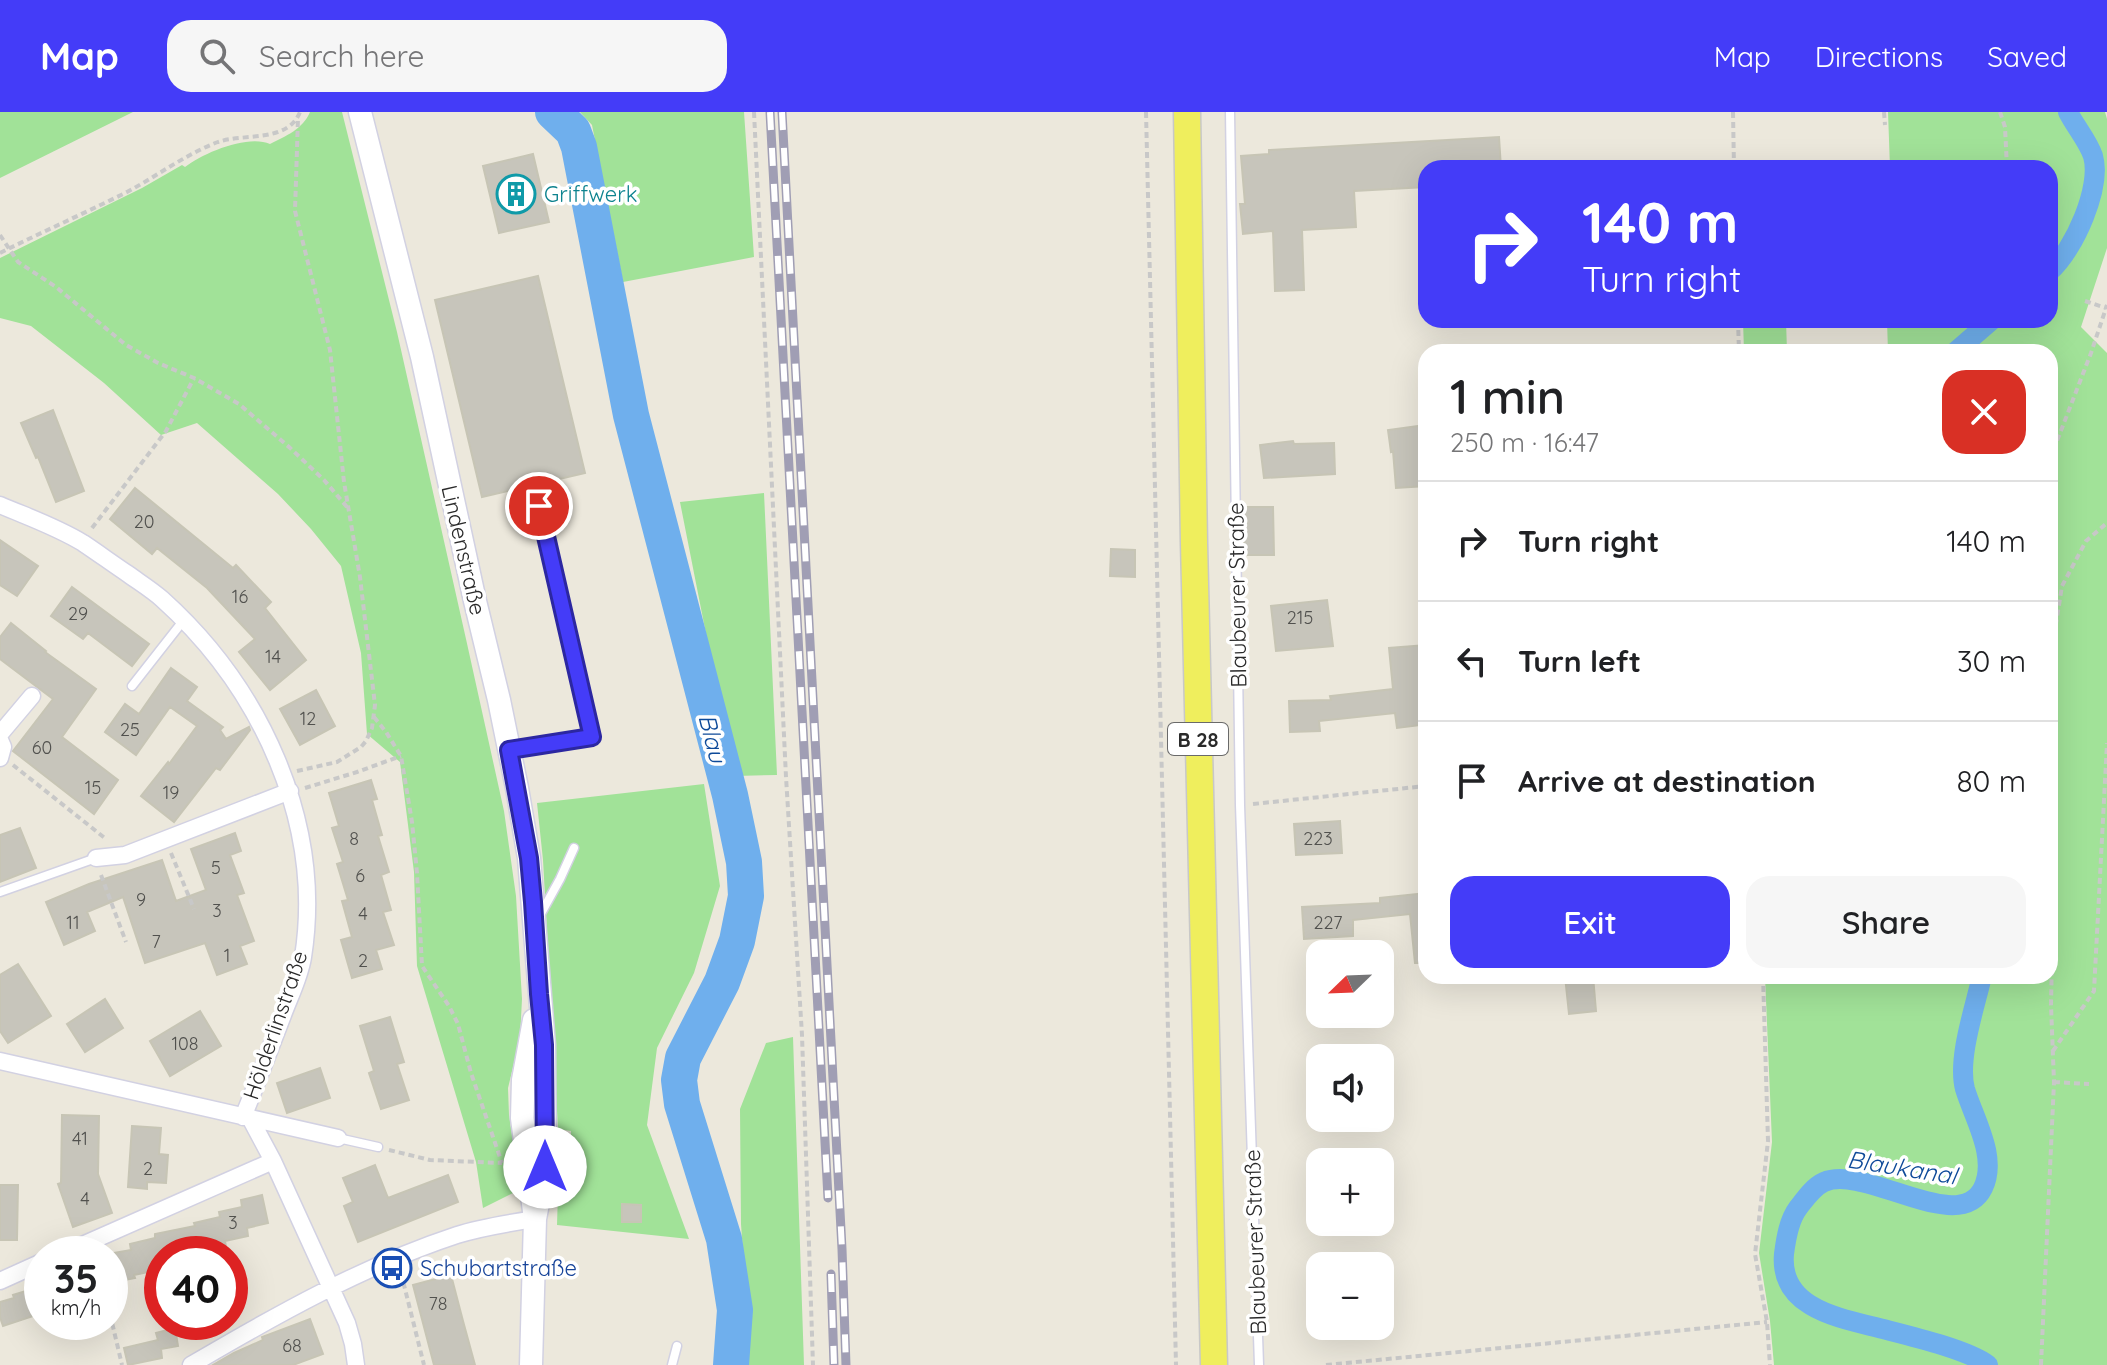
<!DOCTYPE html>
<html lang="en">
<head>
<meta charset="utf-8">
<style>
  body { margin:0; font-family:Quicksand,sans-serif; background:#f6f6f6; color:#202124; height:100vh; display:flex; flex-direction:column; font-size:30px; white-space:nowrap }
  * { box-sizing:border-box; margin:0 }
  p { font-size:26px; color:#757577 }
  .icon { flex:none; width:44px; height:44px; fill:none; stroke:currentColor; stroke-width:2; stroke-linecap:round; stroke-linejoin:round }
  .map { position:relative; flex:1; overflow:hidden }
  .details { position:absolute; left:1418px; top:232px; width:640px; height:640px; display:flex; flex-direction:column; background:#fff; border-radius:24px; box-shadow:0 8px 32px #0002 }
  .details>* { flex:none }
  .top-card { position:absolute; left:1418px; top:48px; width:640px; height:168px; border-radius:24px; box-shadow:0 8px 32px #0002; background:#443cf8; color:#fff; overflow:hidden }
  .needle { width:52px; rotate:247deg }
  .controls { position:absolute; left:1306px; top:828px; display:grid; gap:16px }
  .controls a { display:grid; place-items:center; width:88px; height:88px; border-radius:16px; background:#fff; box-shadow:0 8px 32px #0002; font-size:40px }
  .speed { position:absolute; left:24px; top:1124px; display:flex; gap:16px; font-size:40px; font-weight:700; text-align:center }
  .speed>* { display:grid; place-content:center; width:104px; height:104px; border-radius:50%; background:#fff; box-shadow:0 8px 32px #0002; line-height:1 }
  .speed small { font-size:20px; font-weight:400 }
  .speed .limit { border:12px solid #d22; background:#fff; color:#111 }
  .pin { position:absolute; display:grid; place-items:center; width:68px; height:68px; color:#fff; margin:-34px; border:4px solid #fff; border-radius:50%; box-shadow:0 2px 8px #0007 }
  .me { position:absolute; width:88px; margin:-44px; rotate:0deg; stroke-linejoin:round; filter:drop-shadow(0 0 6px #0008) }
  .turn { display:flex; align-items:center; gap:28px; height:168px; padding:0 32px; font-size:36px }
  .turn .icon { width:104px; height:104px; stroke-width:2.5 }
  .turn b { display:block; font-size:56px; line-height:68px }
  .round { display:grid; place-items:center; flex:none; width:84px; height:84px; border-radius:24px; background:#f6f6f6 }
  .headline { display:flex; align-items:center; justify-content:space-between; height:136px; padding:0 32px }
  h1 { font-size:48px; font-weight:600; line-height:60px }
  .cta { display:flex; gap:16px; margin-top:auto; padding:16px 32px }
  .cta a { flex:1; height:92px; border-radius:24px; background:#443cf8; color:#fff; font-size:32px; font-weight:600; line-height:92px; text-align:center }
  .cta a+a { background:#f6f6f6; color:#202124 }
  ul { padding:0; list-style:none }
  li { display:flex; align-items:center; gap:24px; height:120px; padding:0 32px; border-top:2px solid #e0e0e0 }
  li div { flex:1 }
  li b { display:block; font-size:30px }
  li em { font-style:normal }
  header { display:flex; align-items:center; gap:48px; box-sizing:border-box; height:112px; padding:0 40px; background:#443cf8; color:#fff }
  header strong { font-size:38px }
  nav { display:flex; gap:44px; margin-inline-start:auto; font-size:28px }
  .search { width:560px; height:72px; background:#f6f6f6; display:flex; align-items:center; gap:20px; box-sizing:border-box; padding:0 28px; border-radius:24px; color:#757577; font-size:30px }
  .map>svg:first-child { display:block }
  .green { fill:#a1e298 }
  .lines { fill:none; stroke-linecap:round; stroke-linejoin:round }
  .canal { stroke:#6fafed; stroke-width:20 }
  .river { stroke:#6fafed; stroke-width:36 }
  .building { fill:#c7c5bb; stroke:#c7c5b5; stroke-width:2 }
  .service-casing { stroke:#d2d1e2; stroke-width:11 }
  .minor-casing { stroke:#d2d1e2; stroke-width:19 }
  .tertiary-casing { stroke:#d2d1e2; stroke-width:25 }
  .primary-casing { stroke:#c8c8c8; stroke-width:29 }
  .path { stroke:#c8c8c8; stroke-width:4; stroke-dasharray:6 4; stroke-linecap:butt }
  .service { stroke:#fff; stroke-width:8 }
  .minor { stroke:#fff; stroke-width:16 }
  .tertiary { stroke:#fff; stroke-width:22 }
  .primary { stroke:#efee5d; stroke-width:26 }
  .rail-casing { stroke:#a09eb4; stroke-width:9 }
  .rail { stroke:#fff; stroke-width:6; stroke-dasharray:18; stroke-linecap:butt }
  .route-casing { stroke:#2c27a1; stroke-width:20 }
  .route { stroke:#443cf8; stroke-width:14 }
  .labels { text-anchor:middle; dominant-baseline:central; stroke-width:7; stroke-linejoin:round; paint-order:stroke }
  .number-label { font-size:18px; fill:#51514e }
  .shield { fill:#fff; stroke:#6a6a6a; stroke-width:2 }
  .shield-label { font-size:20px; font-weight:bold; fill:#2a2a2a }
  .culture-label { font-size:22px; fill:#0d838f; stroke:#fff; text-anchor:start }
  .street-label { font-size:22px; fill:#2a2a2a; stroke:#fff }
  .transit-label { font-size:22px; fill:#164399; stroke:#fff; text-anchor:start }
  .water-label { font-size:24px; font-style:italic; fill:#0e4a99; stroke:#fff }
</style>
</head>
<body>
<header>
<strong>Map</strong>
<div class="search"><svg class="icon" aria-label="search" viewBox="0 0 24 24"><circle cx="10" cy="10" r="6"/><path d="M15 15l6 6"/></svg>Search here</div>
<nav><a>Map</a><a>Directions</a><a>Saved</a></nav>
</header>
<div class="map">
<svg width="2107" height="1253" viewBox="0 0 2107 1253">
  <rect width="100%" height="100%" fill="#ece8dc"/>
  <!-- green -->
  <path class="green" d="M0,0h133l-133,66z
    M310,0h32l55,220 69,307 38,172 12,85 6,103 -2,39 -12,50 1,27 10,65 -6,13 -30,15 -7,-46 -59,-196 -3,-94 -14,-110 -33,-28 -6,-81 -20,-87 -30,-37 -33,-35 -81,-71 -36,12 -57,-52 -73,-57 -31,-8v-60l142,-70 40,-23 3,2c18,-14 63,-33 85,-23 16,-8 33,-15 40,-32z
    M580,0h164l10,145 -131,25 -31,-157z
    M1888,0h217l2,7v129l-26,79 26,26v1012h-333l-4,-44 -11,-68 13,-111 -7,-166h285v-624h-162l-1,-32h163v-152h-160z
    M1743,208h43l1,32h-43z
    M764,381l13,282 -43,1 -54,-274z
    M704,672l16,102 -26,87 -37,75 -10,77 42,114 -132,-14 2,-64 11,-1 1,-29 -13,-2 -15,-269 -6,-57z
    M793,925l11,328h-61l4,-55 -6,-86 -1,-115 26,-66z"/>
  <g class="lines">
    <!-- canal -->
    <path class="canal" d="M2050,159c24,-21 52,-84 43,-115 -5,-15 -18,-30 -25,-44
      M1955,240l37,-32
      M1982,864c-7,31 -25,83 -17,113 9,30 33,68 18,99 -24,49 -118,-24 -159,-6 -11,5 -19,17 -26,26 -9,12 -12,30 -14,46 -5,54 55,64 95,74 27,7 88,21 109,37"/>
    <!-- river -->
    <path class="river" d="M553,0l20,19 6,16 52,268 99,380 14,67 2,34 -9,45 -15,41 -39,76 -4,22 3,24 42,135 11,71 -4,55"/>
  </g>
  <!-- building -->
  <path class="building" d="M1499,25l2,31h-75v19l-72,4 2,36 -54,3 2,60 -29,1 -2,-60 -30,3 -3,-30h5l-4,-48 28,-2v-4z
    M533,42l16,68 -50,11 -16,-67z
    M538,164l47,197 -103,24 -47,-197z
    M53,298l31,81 -28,11 -18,-45 -2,1 -15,-35z
    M1426,313v61l-30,2 -3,-37 -2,1 -3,-22z
    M1293,329l1,3 40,-1 1,31 -71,4 -4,-33z
    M135,376l98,80 3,-3 35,37 -6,6 41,52 -36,30 -31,-38 16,-13 -48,-51 -50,-40 -5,6 -42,-35z
    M1244,395h29l1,48h-30z
    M0,428l38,26 -21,30 -17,-11z
    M1111,437l24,1v27l-25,-1z
    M72,475l77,57 -17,22 -44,-33 -5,6 -32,-23z
    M1327,488l6,46 -57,5 -5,-45z
    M11,511l35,28 -1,1 51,37 -34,48 56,43 -24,34 -81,-63 40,-52 -53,-40v-22z
    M1426,533v66l-7,1 2,13 -24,3 -2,-15 -76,8 1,10 -30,1 -1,-31 42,-1 -1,-4 63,-7 -4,-41z
    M171,556l26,19 -10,14 36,26 -3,3 6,9 23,-12 1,3 -30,40 -4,-2 -42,54 -33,-26 27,-34 1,2 28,-38 -27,-19 -34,48 -31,-23 20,-28 14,10z
    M316,578l19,36 -35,19 -20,-36z
    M371,668l6,19 -5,1 10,35 -4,1 11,36 -8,3 10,35 -8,2 11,33 -18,5 6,19 -30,9 -11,-38 11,-3 -10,-36 6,-1 -11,-36 6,-2 -11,-34 7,-2 -10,-33z
    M1340,709l2,32 -46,2 -2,-31z
    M20,716l16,40 -36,14v-47z
    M235,721l6,18 -11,4 14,38 -7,2 17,46 -14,5 7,18 -30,11 -12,-32 -60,20 -22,-66 -36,15 8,19 -31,14 -18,-43 43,-18 73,-24 14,41 30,-11 -15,-41z
    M1426,781v70h-11l-5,-49 -57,6v16l-49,3 -2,-32 78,-4v-5z
    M18,852l33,52 -43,27 -8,-12v-56z
    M1565,864h28l3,35 -27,3z
    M105,887l18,29 -38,24 -18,-28z
    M200,899l21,35 -51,30 -20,-35z
    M390,905l14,45 -7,2 12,36 -28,9 -12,-36 5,-2 -14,-45z
    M320,956l10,30 -43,15 -10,-30z
    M62,1003l37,1 -1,58 14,39 -39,14 -15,-43 3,-1z
    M132,1014l29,2 -2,26 9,1 -2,28 -19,-1v7l-19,-2z
    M375,1053l13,33 60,-23 10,27 -100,40 -14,-36 9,-4 -10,-24z
    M0,1073h18l-1,55h-17z
    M262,1083l6,28 -21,5 1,8 -23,5 1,6 -32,7h-32v15l-28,6 1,3 -21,4 -4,-28h-2l23,-4 -1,-6 25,-6v-4l40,-8 -1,-3 26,-6 -1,-5 23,-5 -1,-7z
    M622,1092l19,1v17h-19z
    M451,1163l12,46 12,44h-41l-21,-80z
    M42,1174v27l-39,13 -3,-9v-15l14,-4 -1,-3z
    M310,1207l13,35 -30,11h-80l21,-12 29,-13 -1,-3z
    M175,1216l3,18 -17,3 1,9 -34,7 -4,-17 34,-8 -2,-7z"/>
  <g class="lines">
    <!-- service casing -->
    <g class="service-casing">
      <path id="service" d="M1230,0l10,693 19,560
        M132,574l51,-65
        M510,638l82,-13 -53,-231
        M0,780l96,-34
        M539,805l21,-38 14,-31
        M338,1026l40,9
        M672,1253l5,-19"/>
    </g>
    <!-- minor casing -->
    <g class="minor-casing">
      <path id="minor" d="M0,393c28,12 57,22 83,38 15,10 30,21 45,31 11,8 24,16 34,25 99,89 162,224 141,358 -3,20 -13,39 -20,58 -13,34 -26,68 -40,102
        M0,622l32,-38
        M0,628l3,7 -3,11
        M96,746l29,-3 165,-64
        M0,949l338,77
        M250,1006l23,43 74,162 6,21 3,21
        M62,1142l211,-93
        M0,1169l42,-19
        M191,1253c85,-50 172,-99 266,-130 25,-8 52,-12 78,-16"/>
    </g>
    <!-- tertiary casing -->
    <g class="tertiary-casing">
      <path id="tertiary" d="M360,0l62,245 53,244 24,99 18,88 12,70 15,187 1,122 -10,52
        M531,1253l4,-146 -13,-101 1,-38 11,-60"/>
    </g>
    <!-- primary casing -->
    <g class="primary-casing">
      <path id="primary" d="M1187,0l7,431 20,822"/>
    </g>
    <!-- path -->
    <path class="path" d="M754,0l32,665 16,258 11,330
      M1146,0l30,1253
      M1733,0l1,56
      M1884,0l1,13
      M2000,0l5,15 2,41
      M0,123l18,27 38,25 70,58 32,18 36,15 45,26 50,43 35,33 23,27
      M0,141c42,-21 85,-40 127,-61 30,-16 59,-38 91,-50 26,-9 70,1 82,-30
      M2085,189l21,7
      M1738,208l1,32
      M2050,347l41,-106 16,-48
      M92,416l74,-97 28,-53
      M2050,573l2,-36 10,-63 24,-45 21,-18
      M374,605l12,15 15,24 11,66 5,51 5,93 27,40 9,18 13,49 31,90
      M13,653l93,74
      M297,659l40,-9 24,-15 5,-6 6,-13 3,-23 -15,-128 -16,-95 -14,-132 -35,-139 3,-93
      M305,676l52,-16 44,-16
      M1253,692l173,-18
      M171,741l23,56
      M101,763l25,67
      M1763,864l5,165 -13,113 12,68 3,43
      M2053,939l41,-60 13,-248
      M2054,970l35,2
      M389,1038l41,10 72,3
      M401,1161l23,92
      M110,1202l12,51
      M1326,1253l441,-43
      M2041,1253l13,-283 -3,-77 4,-193 -5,-113"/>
    <!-- service -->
    <use href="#service" class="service"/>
    <!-- minor -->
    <use href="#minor" class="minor"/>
    <!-- tertiary -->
    <use href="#tertiary" class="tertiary"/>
    <!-- primary -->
    <use href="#primary" class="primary"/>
    <!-- rail casing -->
    <g class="rail-casing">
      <path id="rail" d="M770,0l58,1086
        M782,0l60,1137 4,116
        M831,1162l3,91"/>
    </g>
    <!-- rail -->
    <use href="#rail" class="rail"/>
  </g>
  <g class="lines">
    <!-- route casing -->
    <g class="route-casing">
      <path id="route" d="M539,394l53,231 -83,13 20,108 4,44 6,92 5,51 1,122"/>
    </g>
    <!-- route -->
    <use href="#route" class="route"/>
  </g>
  <!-- icons -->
  <defs>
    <g id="building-ring" transform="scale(2)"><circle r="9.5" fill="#fff" stroke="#0f9aa8" stroke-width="1.5"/><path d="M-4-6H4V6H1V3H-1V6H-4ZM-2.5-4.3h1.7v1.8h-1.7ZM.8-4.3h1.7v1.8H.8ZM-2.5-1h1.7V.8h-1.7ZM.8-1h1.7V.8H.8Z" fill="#0f9aa8"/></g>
    <g id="bus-ring" transform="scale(2)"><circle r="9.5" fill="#fff" stroke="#1a4fb4" stroke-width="1.5"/><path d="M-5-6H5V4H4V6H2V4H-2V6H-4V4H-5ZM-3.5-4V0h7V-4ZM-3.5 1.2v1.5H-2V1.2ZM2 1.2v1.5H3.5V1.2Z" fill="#1a4fb4"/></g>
  </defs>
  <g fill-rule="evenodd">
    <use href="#building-ring" x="516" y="82"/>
    <use href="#bus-ring" x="392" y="1156"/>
  </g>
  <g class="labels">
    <!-- number labels -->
    <g class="number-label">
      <text x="144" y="409">20</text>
      <text x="240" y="484">16</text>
      <text x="78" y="501">29</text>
      <text x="1300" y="505">215</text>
      <text x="273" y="544">14</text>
      <text x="308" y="606">12</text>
      <text x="130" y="617">25</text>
      <text x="42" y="635">60</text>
      <text x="93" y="675">15</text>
      <text x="171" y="680">19</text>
      <text x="354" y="726">8</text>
      <text x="1318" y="726">223</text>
      <text x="216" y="755">5</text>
      <text x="360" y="763">6</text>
      <text x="141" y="787">9</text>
      <text x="217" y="798">3</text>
      <text x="363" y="801">4</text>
      <text x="73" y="810">11</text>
      <text x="1328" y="810">227</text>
      <text x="156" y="829">7</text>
      <text x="227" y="843">1</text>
      <text x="363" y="848">2</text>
      <text x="185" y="931">108</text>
      <text x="80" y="1026">41</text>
      <text x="148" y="1056">2</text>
      <text x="85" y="1086">4</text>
      <text x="233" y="1110">3</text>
      <text x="438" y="1191">78</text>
      <text x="292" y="1233">68</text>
    </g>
    <!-- shield labels -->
    <rect class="shield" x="1168" y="611" width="60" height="32" rx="6"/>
    <g class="shield-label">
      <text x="1198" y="627">B 28</text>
    </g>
    <!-- culture labels -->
    <g class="culture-label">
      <text x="544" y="82">Griffwerk</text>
    </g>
    <!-- street labels -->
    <g class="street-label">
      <text transform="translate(464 438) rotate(77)">Lindenstraße</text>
      <text transform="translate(1237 483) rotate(-91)">Blaubeurer Straße</text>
      <text transform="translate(275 913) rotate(-71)">Hölderlinstraße</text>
      <text transform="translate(1255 1130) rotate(-92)">Blaubeurer Straße</text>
    </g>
    <!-- transit labels -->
    <g class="transit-label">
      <text x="420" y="1156">Schubartstraße</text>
    </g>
    <!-- water labels -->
    <g class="water-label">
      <text transform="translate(713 626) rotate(76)">Blau</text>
      <text transform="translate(1902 1055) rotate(9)">Blaukanal</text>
    </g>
  </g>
</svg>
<div class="controls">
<a><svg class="needle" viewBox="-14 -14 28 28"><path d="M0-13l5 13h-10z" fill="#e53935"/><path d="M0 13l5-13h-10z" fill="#757577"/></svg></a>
<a><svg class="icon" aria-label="sound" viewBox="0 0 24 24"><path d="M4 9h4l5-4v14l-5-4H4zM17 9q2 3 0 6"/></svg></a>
<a>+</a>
<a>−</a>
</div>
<div class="speed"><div>35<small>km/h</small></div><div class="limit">40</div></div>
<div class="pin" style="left:539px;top:394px;background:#d93025"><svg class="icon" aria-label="arrive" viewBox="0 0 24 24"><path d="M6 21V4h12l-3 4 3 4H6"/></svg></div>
<svg class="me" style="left:545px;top:1055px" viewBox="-20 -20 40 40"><circle r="19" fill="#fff"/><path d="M0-13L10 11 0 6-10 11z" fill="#443cf8"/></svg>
<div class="top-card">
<div class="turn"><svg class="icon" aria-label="right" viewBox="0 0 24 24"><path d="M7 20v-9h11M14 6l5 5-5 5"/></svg><div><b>140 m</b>Turn right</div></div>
</div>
<section class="details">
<div class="headline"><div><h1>1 min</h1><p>250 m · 16:47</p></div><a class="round" style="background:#d93025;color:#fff"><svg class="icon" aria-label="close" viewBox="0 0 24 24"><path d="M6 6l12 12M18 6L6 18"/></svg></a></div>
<ul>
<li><svg class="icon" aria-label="right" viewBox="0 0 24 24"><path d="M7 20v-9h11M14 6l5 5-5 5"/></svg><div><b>Turn right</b></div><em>140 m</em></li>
<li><svg class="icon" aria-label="left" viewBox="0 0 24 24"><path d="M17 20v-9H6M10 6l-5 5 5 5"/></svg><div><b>Turn left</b></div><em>30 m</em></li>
<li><svg class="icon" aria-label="arrive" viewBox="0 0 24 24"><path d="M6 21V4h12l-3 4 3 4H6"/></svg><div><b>Arrive at destination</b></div><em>80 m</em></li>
</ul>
<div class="cta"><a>Exit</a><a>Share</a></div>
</section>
</div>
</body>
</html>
